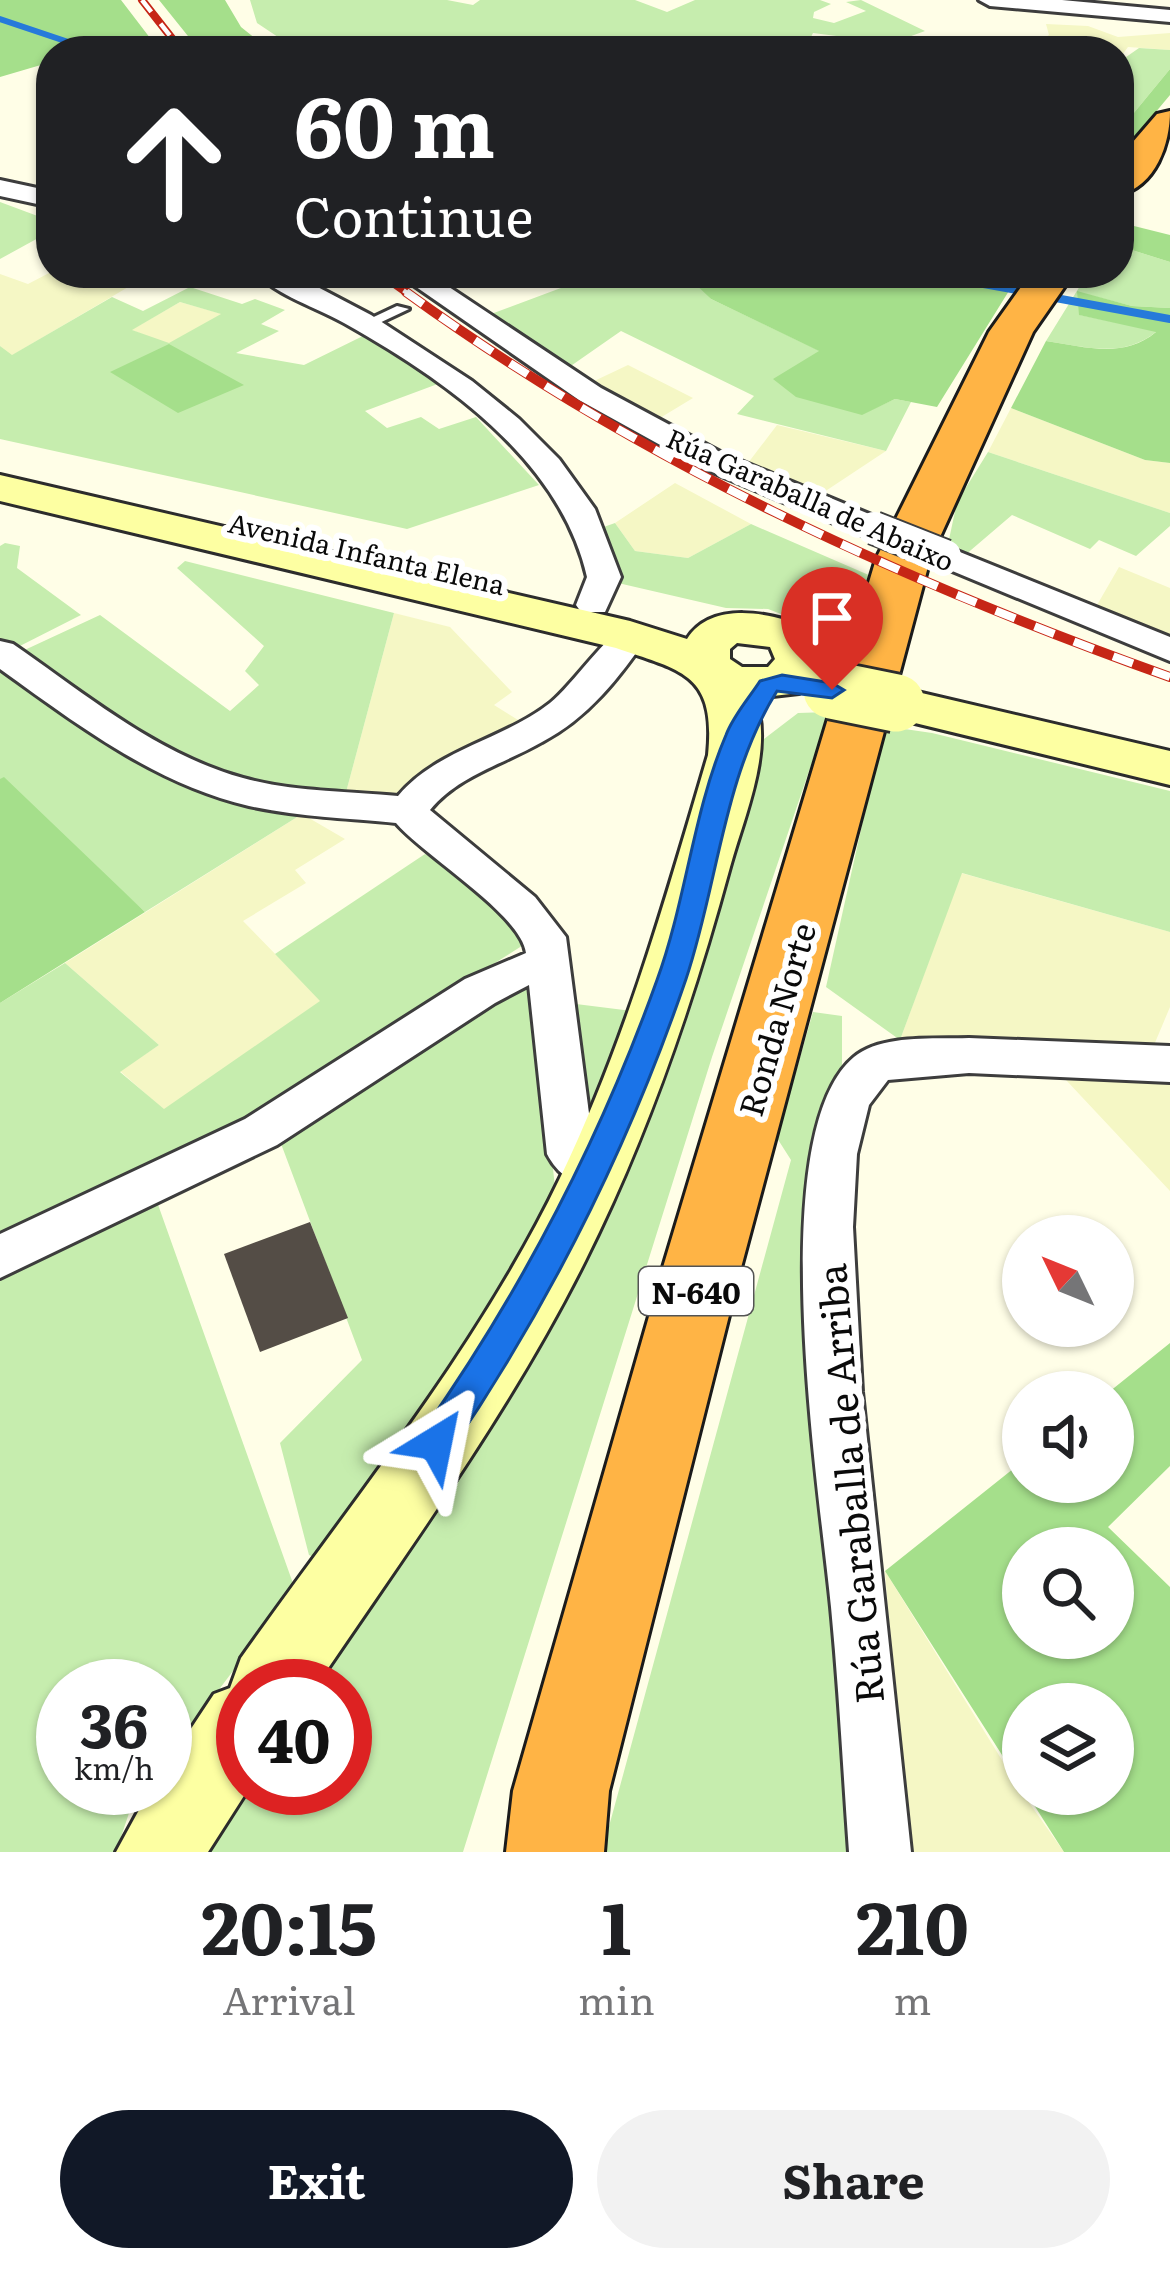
<!DOCTYPE html>
<html lang="en">
<head>
<meta charset="utf-8">
<style>
  body { margin:0; font-family:Literata,serif; background:#f2f2f2; color:#202124; height:100vh; display:flex; flex-direction:column; font-size:45px; white-space:nowrap }
  * { box-sizing:border-box; margin:0 }
  p { font-size:39px; color:#757577 }
  .icon { flex:none; width:66px; height:66px; fill:none; stroke:currentColor; stroke-width:2; stroke-linecap:round; stroke-linejoin:round }
  .map { position:relative; height:1852px; overflow:hidden }
  .details { display:flex; flex-direction:column; background:#fff; flex:1 }
  .details>* { flex:none }
  .top-card { position:absolute; left:36px; top:36px; width:1098px; height:252px; border-radius:48px; box-shadow:0 3px 9px #0004; background:#202124; color:#fff; overflow:hidden }
  .needle { width:78px; rotate:313deg }
  .controls { position:absolute; left:1002px; top:1215px; display:grid; gap:24px }
  .controls a { display:grid; place-items:center; width:132px; height:132px; border-radius:50%; background:#fff; box-shadow:0 3px 9px #0004; font-size:60px }
  .speed { position:absolute; left:36px; top:1659px; display:flex; gap:24px; font-size:60px; font-weight:700; text-align:center }
  .speed>* { display:grid; place-content:center; width:156px; height:156px; border-radius:50%; background:#fff; box-shadow:0 3px 9px #0004; line-height:1 }
  .speed small { font-size:30px; font-weight:400 }
  .speed .limit { border:18px solid #d22; background:#fff; color:#111 }
  .pin { position:absolute; display:grid; place-items:center; width:102px; height:102px; color:#fff; margin:-123px -51px; border-radius:50% 50% 50% 0; rotate:-45deg; box-shadow:0 0 12px #0007 }
  .pin .icon { rotate:45deg }
  .me { position:absolute; width:132px; margin:-66px; rotate:35deg; stroke-linejoin:round; filter:drop-shadow(0 0 9px #0008) }
  .turn { display:flex; align-items:center; gap:42px; height:252px; padding:0 60px; font-size:54px }
  .turn .icon { width:156px; height:156px; stroke-width:2.5 }
  .turn b { display:block; font-size:84px; line-height:102px }
  .eta { display:flex; justify-content:space-evenly; align-items:center; height:204px; text-align:center }
  .eta b { font-size:72px; font-weight:700; line-height:84px }
  .cta { display:flex; gap:24px; margin-top:auto; padding:24px 60px }
  .cta a { flex:1; height:138px; border-radius:72px; background:#111827; color:#fff; font-size:48px; font-weight:700; line-height:138px; text-align:center }
  .cta a+a { background:#f2f2f2; color:#202124 }
  .map>svg:first-child { display:block }
  .farmland { fill:#f5f7c5 }
  .green { fill:#c6edae; fill-rule:evenodd }
  .forest { fill:#a5df8b; fill-rule:evenodd }
  .lines { fill:none; stroke-linecap:round; stroke-linejoin:round }
  .stream-far1 { stroke:#267ada; stroke-width:6 }
  .stream { stroke:#267ada; stroke-width:8 }
  .building { fill:#544d46 }
  .lane-casing { stroke:#3d3d3d; stroke-width:6 }
  .street-casing { stroke:#3d3d3d; stroke-width:6 }
  .secondary-casing { stroke:#2c2c2c; stroke-width:6 }
  .highway-casing { stroke:#1b1b1b; stroke-width:6 }
  .lane { fill:#fff; fill-rule:evenodd }
  .street { fill:#fff; fill-rule:evenodd }
  .secondary { fill:#fdffa2; fill-rule:evenodd }
  .highway { fill:#ffb445; fill-rule:evenodd }
  .rail-far1-casing { stroke:#c62616; stroke-width:8 }
  .rail-casing { stroke:#c62616; stroke-width:10 }
  .rail-far1 { stroke:#fff; stroke-width:4.5; stroke-dasharray:15; stroke-linecap:butt }
  .rail { stroke:#fff; stroke-width:8; stroke-dasharray:21; stroke-linecap:butt }
  .street-bridge-casing { stroke:#3d3d3d; stroke-width:36; stroke-linecap:butt }
  .secondary-bridge-casing { stroke:#2c2c2c; stroke-width:63; stroke-linecap:butt }
  .street-bridge { stroke:#fff; stroke-width:32 }
  .secondary-bridge { stroke:#fdffa2; stroke-width:57 }
  .route { fill:#1a73e8; stroke:#114b97; stroke-width:3 }
  .labels { text-anchor:middle; dominant-baseline:central; stroke-width:12; stroke-linejoin:round; paint-order:stroke }
  .far-street-label { font-size:27px; fill:#0a0a0a; stroke:#fff }
  .shield { fill:#fff; stroke:#545454; stroke-width:3 }
  .shield-label { font-size:30px; font-weight:bold; fill:#0a0a0a }
  .street-label { font-size:33px; fill:#0a0a0a; stroke:#fff }
  .near-street-label { font-size:39px; fill:#0a0a0a; stroke:#fff }
</style>
</head>
<body>
<div class="map">
<svg width="1170" height="1852" viewBox="0 0 1170 1852">
  <rect width="100%" height="100%" fill="#fffee7"/>
  <!-- farmland -->
  <path class="farmland" d="M1046,24l42,2 30,11 52,-4v17l-42,-3 -9,12v-8l-92,-3 22,-13z
    M51,272v1h101l-141,83 -11,-10v-72l28,10z
    M180,302l42,12 -53,30 -38,-14z
    M628,365l65,33 -38,23 -65,-38z
    M1011,408l134,52 25,3v50l-182,-61z
    M777,425l109,26 -68,45 -70,-33z
    M675,483l76,41 -63,34 -53,-7 -20,-28z
    M1119,567l51,21v52l-77,-28z
    M394,613l56,14 62,65 -18,13 29,18 -119,71 -59,2z
    M302,814l43,25 -50,31 11,13 -63,38 78,80 -157,109 -44,-39 39,-26 -94,-82z
    M961,873l209,59v75l-21,50 -249,-17z
    M1066,1080l104,3v108z
    M885,1571l138,223 41,58h-156z"/>
  <!-- green -->
  <path class="green" d="M250,0h197l26,5 7,-5h155l32,12 28,-12h125l11,4 -17,8 -1,6 21,5 32,-12 -20,-9 15,-2 64,31 -33,12 -79,-10 -9,18h-505l-42,-28z
    M1139,48l31,2v19l-51,62v-69z
    M0,202l51,19v10l-51,28z
    M1119,246l51,16v46l-38,-2 -54,-14 2,23 77,16c-33,28 -71,16 -111,10l42,-68h31z
    M601,273h87l23,26 109,52 42,63 33,-15 16,3 -25,49 -149,-37 17,-18 -133,-65 -56,39 -82,-53z
    M190,287l52,17 13,-5 30,11 -24,14 18,7 -43,22 68,12 63,-31 76,48 -78,29 22,17 34,-11 18,12 37,-12 63,68 -132,44 -407,-90v-93l12,9 100,-58 31,14zM180,302l41,12 -52,29 -37,-13z
    M988,452l182,61v13l-34,30 -37,-16 -9,9 -78,-34 -48,41 -17,-7 10,-47z
    M615,523l20,28 53,7 63,-34 120,52 -17,45 5,23 -91,-35 -42,-1 -108,-25 -20,-54z
    M5,543l15,3 -3,22 64,47 -71,36 -10,-8v-97z
    M185,561l209,52 -49,183c-43,-6 -87,-10 -128,-26 -72,-27 -136,-74 -201,-116l84,-39 130,96 29,-26 -14,-14 19,-25 -87,-78z
    M0,672l110,69 192,73 -157,98 -145,-133z
    M829,712l-117,345 -249,795h-258l38,-64h102v-102h-42l221,-336 236,-608 38,-29z
    M884,726l48,7 238,58v141l-208,-59 -62,167 -74,-53z
    M425,854l54,32 49,56 -297,188 -231,107v-234l65,-40 94,82 -39,27 44,37 156,-108 -45,-47z
    M528,987l8,21 20,189 -27,60 -203,306 -17,-8 -29,-112 82,-83 -85,-227 225,-142z
    M568,1003l72,9 -51,126z
    M813,1012l29,4v61l-25,322 31,453h-246l189,-692 -14,-22z
    M156,1199l139,390 -130,172v-75h-102v102h82l-13,16 -16,48h-116v-579z"/>
  <!-- forest -->
  <path class="forest" d="M0,0h121l39,51h-109v11l-51,15z
    M159,0h66l16,27 30,24h-71z
    M1170,69v26l-51,61v-25z
    M1122,223l48,12v27l-51,-16z
    M1020,273l-83,134 -42,-8 -33,16 -66,-18 -23,-18 46,-28 -108,-52 -25,-24z
    M1077,291l55,15 38,2v155l-25,-3 -134,-52 35,-67c39,6 78,18 110,-9l-77,-17z
    M169,344l75,41 -66,28 -68,-41z
    M4,777l141,135 -145,91v-224z
    M1170,1343v123l-62,61 62,60v265h-106l-37,-58h86v-90h-90v84l-138,-217 138,-110v21h90v-90h-4zM1113,1548v90h-90v-90z"/>
  <g class="lines">
    <!-- stream-far1 -->
    <path class="stream-far1" d="M0,19l95,32
      M916,273l124,22"/>
    <!-- stream -->
    <path class="stream" d="M1023,292l147,27"/>
  </g>
  <!-- building -->
  <path class="building" d="M310,1222l38,96 -88,34 -36,-98z"/>
  <g class="lines">
    <!-- lane casing -->
    <g class="lane-casing">
      <path id="lane" d="M397,306l12,3 -36,17 -12,-3z"/>
    </g>
    <!-- street casing -->
    <g class="street-casing">
      <path id="street" d="M979,0h83l108,10v12l-180,-16z
        M0,180l51,11v16l-51,-11z
        M256,273h35l80,42 101,66 47,38 40,40 36,50 26,68 -16,35h-24l-5,-7 11,-28c-27,-118 -143,-198 -243,-254 -26,-15 -68,-28 -88,-50z
        M396,273h32l173,115 121,65 164,68 5,7 -17,10 -12,-3 -162,-68 -121,-67z
        M945,546l225,91v24l-237,-98 -5,-7 5,-7z
        M630,625l13,3 5,8c-29,42 -60,82 -106,106 -38,22 -83,33 -112,68l105,87 31,40 27,207 19,12 7,14 -7,14c-27,9 -52,-5 -65,-30l-18,-169 -34,18 -218,142 -277,133v-44l245,-115 220,-140 61,-26c-5,-39 -102,-97 -130,-130 -49,-5 -98,-6 -147,-17 -94,-22 -171,-81 -249,-137v-28l13,3c71,49 145,111 230,134 50,14 104,13 155,18 39,-47 105,-56 152,-93 23,-18 58,-72 80,-78z
        M969,1038l201,8v36l-201,-9 -81,7 -19,25 -12,49 -4,73 9,165 49,460h-62c-6,-82 -10,-163 -18,-245 -11,-114 -69,-473 23,-550 27,-23 82,-18 115,-19z"/>
    </g>
    <!-- secondary casing -->
    <g class="secondary-casing">
      <path id="secondary" d="M0,475l630,146 57,18c25,-39 84,-26 120,-12l18,34 -26,32 -44,5c19,52 -11,118 -25,169 -37,136 -82,268 -145,394 -75,150 -175,286 -269,425h-73v102h6l-41,64h-92l35,-64h14v-20l49,-74 16,-6 11,-30c110,-156 236,-307 319,-480 65,-135 106,-280 148,-423 8,-81 -25,-84 -92,-107l-616,-147zM737,643l33,4 5,12 -7,8h-26l-12,-8v-10z
        M896,687l274,64v34l-292,-71 -7,-11 7,-11z"/>
    </g>
    <!-- highway casing -->
    <g class="highway-casing">
      <path id="highway" d="M1170,111c0,33 -14,75 -51,84v-37l38,-44z
        M1031,273h43l-41,59 -103,227 -188,705 -133,527 -5,61h-98l7,-61 151,-527 212,-705 113,-227z"/>
    </g>
    <!-- lane -->
    <use href="#lane" class="lane"/>
    <!-- street -->
    <use href="#street" class="street"/>
    <!-- secondary -->
    <use href="#secondary" class="secondary"/>
    <!-- highway -->
    <use href="#highway" class="highway"/>
    <!-- rail-far1 casing -->
    <g class="rail-far1-casing">
      <path id="rail-far1" d="M142,0l40,51
        M379,273l31,22"/>
    </g>
    <!-- rail casing -->
    <g class="rail-casing">
      <path id="rail" d="M406,292c234,170 493,288 764,385"/>
    </g>
    <!-- rail-far1 -->
    <use href="#rail-far1" class="rail-far1"/>
    <!-- rail -->
    <use href="#rail" class="rail"/>
    <!-- street-bridge casing -->
    <g class="street-bridge-casing">
      <path id="street-bridge" d="M874,528l71,28"/>
    </g>
    <!-- secondary-bridge casing -->
    <g class="secondary-bridge-casing">
      <path id="secondary-bridge" d="M832,690l64,13"/>
    </g>
    <!-- street-bridge -->
    <use href="#street-bridge" class="street-bridge"/>
    <!-- secondary-bridge -->
    <use href="#secondary-bridge" class="secondary-bridge"/>
  </g>
  <!-- route -->
  <path class="route" d="M782,675l50,8 12,7 -12,8 -55,-7c-54,86 -59,193 -91,288 -58,170 -137,327 -238,475l-12,5 -13,-5 -5,-11 5,-12c99,-141 176,-289 234,-451 29,-79 36,-168 69,-245 7,-19 23,-37 34,-54z"/>
  <g class="labels">
    <!-- far-street labels -->
    <g class="far-street-label">
      <text transform="translate(811 498) rotate(24)">Rúa Garaballa de Abaixo</text>
      <text transform="translate(367 552) rotate(13)">Avenida Infanta Elena</text>
    </g>
    <!-- shield labels -->
    <rect class="shield" x="639" y="1267" width="114" height="48" rx="9"/>
    <g class="shield-label">
      <text x="696" y="1291">N-640</text>
    </g>
    <!-- street labels -->
    <g class="street-label">
      <text transform="translate(775 1019) rotate(-74)">Ronda Norte</text>
    </g>
    <!-- near-street labels -->
    <g class="near-street-label">
      <text transform="translate(848 1484) rotate(-95)">Rúa Garaballa de Arriba</text>
    </g>
  </g>
</svg>
<div class="controls">
<a><svg class="needle" viewBox="-14 -14 28 28"><path d="M0-13l5 13h-10z" fill="#e53935"/><path d="M0 13l5-13h-10z" fill="#757577"/></svg></a>
<a><svg class="icon" aria-label="sound" viewBox="0 0 24 24"><path d="M4 9h4l5-4v14l-5-4H4zM17 9q2 3 0 6"/></svg></a>
<a><svg class="icon" aria-label="search" viewBox="0 0 24 24"><circle cx="10" cy="10" r="6"/><path d="M15 15l6 6"/></svg></a>
<a><svg class="icon" aria-label="layers" viewBox="0 0 24 24"><path d="M12 4l9 5-9 5-9-5zM3 14l9 5 9-5"/></svg></a>
</div>
<div class="speed"><div>36<small>km/h</small></div><div class="limit">40</div></div>
<div class="pin" style="left:832px;top:690px;background:#d93025"><svg class="icon" aria-label="arrive" viewBox="0 0 24 24"><path d="M6 21V4h12l-3 4 3 4H6"/></svg></div>
<svg class="me" style="left:436px;top:1443px" viewBox="-20 -20 40 40"><path d="M0-17L14 15 0 8-14 15z" fill="#1a73e8" stroke="#fff" stroke-width="4"/></svg>
<div class="top-card">
<div class="turn"><svg class="icon" aria-label="ahead" viewBox="0 0 24 24"><path d="M12 20V5M6 11l6-6 6 6"/></svg><div><b>60 m</b>Continue</div></div>
</div>
</div>
<section class="details">
<div class="eta">
<div><b>20:15</b><p>Arrival</p></div>
<div><b>1</b><p>min</p></div>
<div><b>210</b><p>m</p></div>
</div>
<div class="cta"><a>Exit</a><a>Share</a></div>
</section>
</body>
</html>
